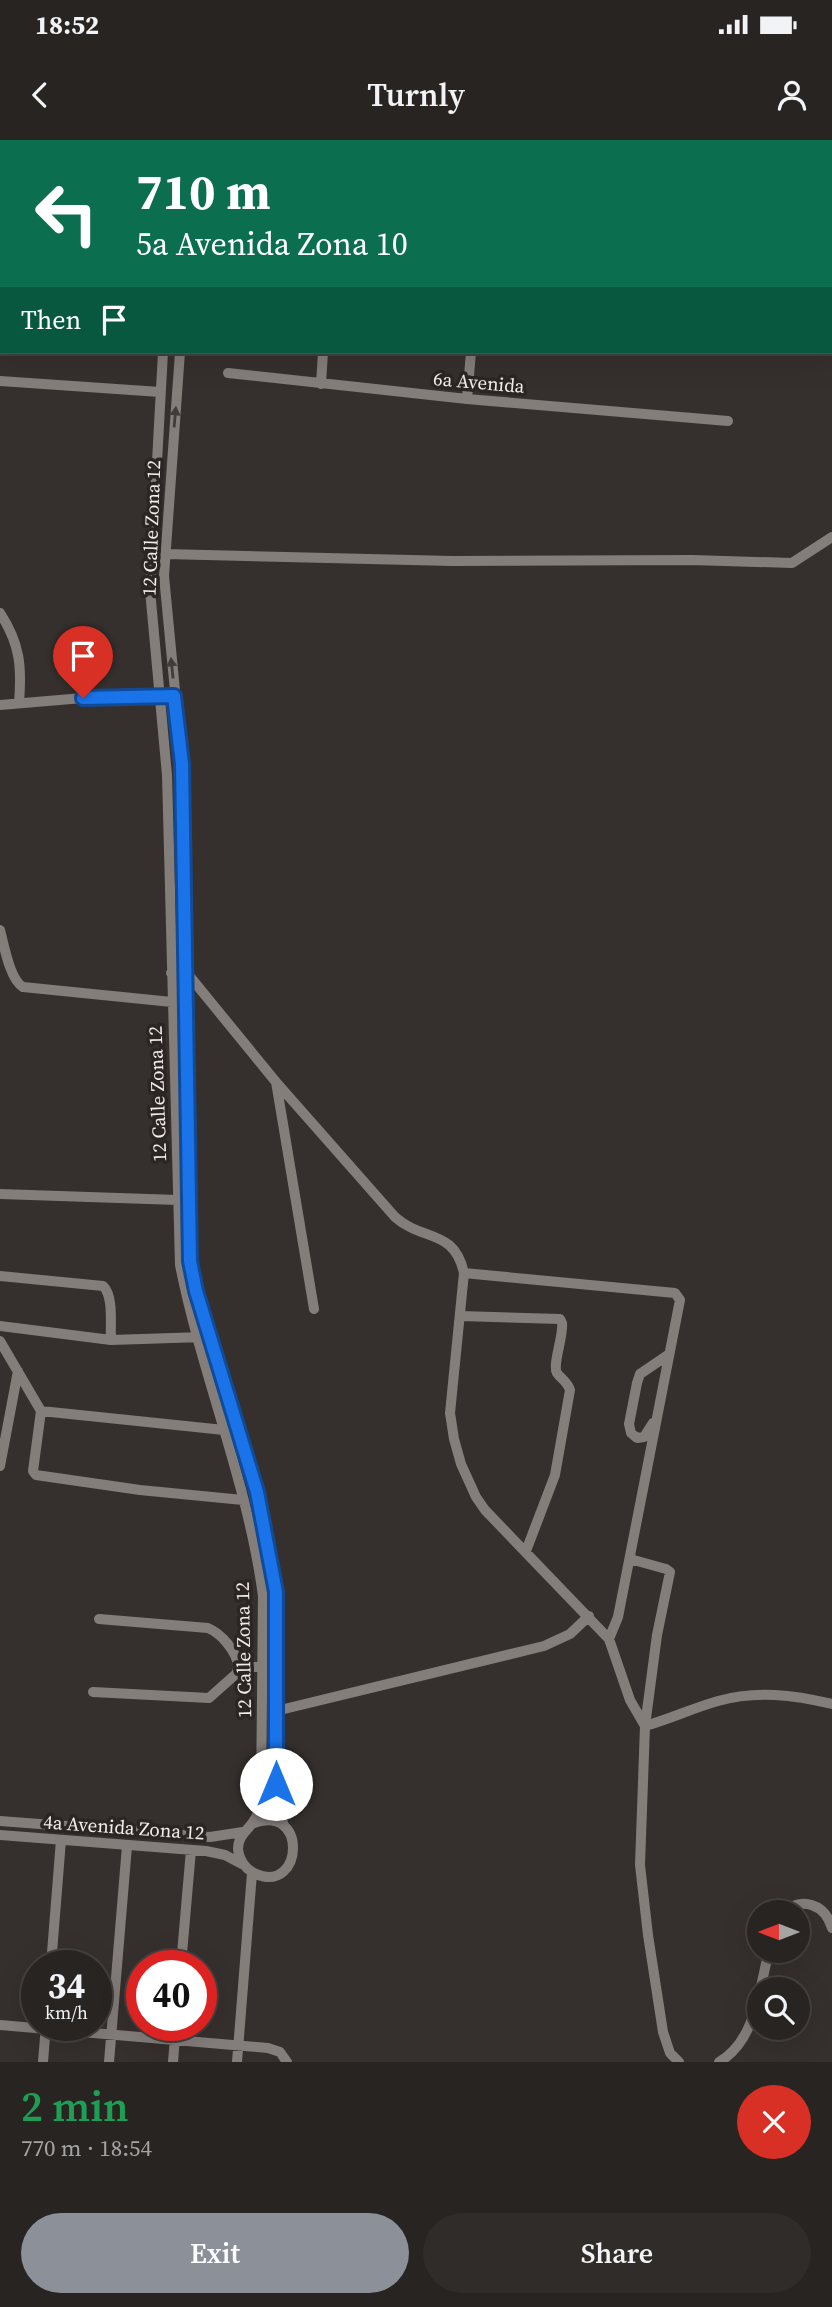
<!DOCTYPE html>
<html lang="en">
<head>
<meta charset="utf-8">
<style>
  body { margin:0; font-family:"Source Serif 4",serif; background:#302c2a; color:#f1f3f6; height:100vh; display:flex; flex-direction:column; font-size:26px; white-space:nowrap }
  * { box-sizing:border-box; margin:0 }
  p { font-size:23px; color:#a5a4a5 }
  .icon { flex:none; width:38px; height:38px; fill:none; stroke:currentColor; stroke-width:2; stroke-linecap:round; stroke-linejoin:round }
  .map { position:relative; height:1922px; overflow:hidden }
  .panel { display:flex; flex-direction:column; background:#282422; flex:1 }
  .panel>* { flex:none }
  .hud { position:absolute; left:0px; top:0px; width:833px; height:214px; box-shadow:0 7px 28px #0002,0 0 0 2px #444140; background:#0b6e4f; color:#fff; overflow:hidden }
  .needle { width:46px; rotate:270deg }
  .controls { position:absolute; left:747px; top:1760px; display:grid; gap:14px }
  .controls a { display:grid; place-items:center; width:63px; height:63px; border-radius:50%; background:#282422; box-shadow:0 7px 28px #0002,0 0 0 2px #444140; font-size:35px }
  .speed { position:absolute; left:21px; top:1810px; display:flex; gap:14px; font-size:35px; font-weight:700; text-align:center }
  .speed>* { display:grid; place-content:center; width:91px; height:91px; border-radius:50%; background:#282422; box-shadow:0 7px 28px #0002,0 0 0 2px #444140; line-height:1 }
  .speed small { font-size:18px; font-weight:400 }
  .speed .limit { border:10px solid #d22; background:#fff; color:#111 }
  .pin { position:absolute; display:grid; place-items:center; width:60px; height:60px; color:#fff; margin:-72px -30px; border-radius:50% 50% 50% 0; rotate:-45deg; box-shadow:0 0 7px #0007 }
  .pin .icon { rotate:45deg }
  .me { position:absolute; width:77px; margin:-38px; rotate:0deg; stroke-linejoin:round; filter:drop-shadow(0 0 5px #0008) }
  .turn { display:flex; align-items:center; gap:24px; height:147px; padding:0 21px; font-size:32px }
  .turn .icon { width:91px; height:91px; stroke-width:2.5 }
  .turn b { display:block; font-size:49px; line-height:60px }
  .then { display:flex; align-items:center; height:66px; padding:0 21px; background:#0003; gap:14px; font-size:26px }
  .round { display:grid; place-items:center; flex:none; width:74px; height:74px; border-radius:37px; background:#302c2a }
  .overview { display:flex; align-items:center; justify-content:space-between; height:119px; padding:0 21px }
  h1 { font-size:42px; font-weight:600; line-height:52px; color:#1e9e55 }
  .primary-button { display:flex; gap:14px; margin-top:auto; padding:14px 21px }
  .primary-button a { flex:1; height:80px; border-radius:42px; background:#8c9099; color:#fff; font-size:28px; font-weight:600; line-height:80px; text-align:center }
  .primary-button a+a { background:#302c2a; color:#f1f3f6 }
  .status { display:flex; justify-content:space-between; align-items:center; height:49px; padding:0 35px; background:#282422; direction:ltr }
  .status svg { height:19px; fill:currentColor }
  header { display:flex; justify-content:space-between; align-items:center; height:91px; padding:0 21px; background:#282422; font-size:32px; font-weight:600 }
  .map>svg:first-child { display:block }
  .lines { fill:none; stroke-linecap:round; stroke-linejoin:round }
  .minor { stroke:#847e7b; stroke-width:10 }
  .oneway { fill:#413c39 }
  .route-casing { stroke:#114b97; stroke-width:18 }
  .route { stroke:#1a73e8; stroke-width:12 }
  .labels { text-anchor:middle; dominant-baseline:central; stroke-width:7; stroke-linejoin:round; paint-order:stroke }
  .street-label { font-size:19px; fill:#f0edeb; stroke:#2b2623 }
</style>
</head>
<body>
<div class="status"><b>18:52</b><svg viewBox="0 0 49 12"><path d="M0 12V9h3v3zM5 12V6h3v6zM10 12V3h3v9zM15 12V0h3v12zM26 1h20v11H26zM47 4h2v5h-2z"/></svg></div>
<header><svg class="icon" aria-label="back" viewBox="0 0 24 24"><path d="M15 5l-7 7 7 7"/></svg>Turnly<svg class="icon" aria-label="person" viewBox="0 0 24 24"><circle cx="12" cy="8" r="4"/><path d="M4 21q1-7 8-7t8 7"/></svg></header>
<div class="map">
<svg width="832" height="1922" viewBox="0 0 832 1922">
  <rect width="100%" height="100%" fill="#35302d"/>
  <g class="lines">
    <!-- minor -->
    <path class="minor" d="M187,0v2
      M198,0l21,2
      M173,2v-2
      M344,2l1,-2
      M489,2l1,-2
      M762,2l6,-2
      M831,85h1
      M831,151h1
      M163,212l-13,238 17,185 13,490c22,111 68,218 83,331l-2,200c-1,9 -2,18 -8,26 -6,9 -15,14 -15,27 1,11 8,21 18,25 48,20 52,-73 -4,-50
      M180,212l-16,224 18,188 8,497 6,30 61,201 19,101v191l1,19 7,23
      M228,233l239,26 261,22
      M0,241l160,11
      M321,244l2,-32
      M467,259l4,-47
      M165,414l287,7 240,-1 100,3 40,-26
      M0,473c20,31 22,53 19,90
      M0,565l83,-7 85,-2
      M0,790c4,15 10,50 23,57l149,15
      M171,833h16l89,109 119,135c28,25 59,11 69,56l-14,140 4,26 7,25 15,33 9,13 124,129 21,61 15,26
      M276,942l38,227
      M0,1054l178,6
      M464,1133l211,20 5,7 -62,317 -9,22
      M0,1136l103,10c11,10 7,39 8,54
      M460,1176l100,3 2,4c2,12 -10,42 -5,50 4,6 10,8 13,17l-15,85 -29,76
      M0,1186l111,14 92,-3
      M0,1201l41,70 -8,60 3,4 104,15 103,10
      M41,1271l183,19
      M653,1283l-9,14 -7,1 -6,-5 -2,-9 8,-41 3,-9 28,-19
      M0,1326l18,-95
      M630,1419l36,10 4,3 -13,63 -12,91 -5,139 8,70 15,97 7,21 9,9
      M99,1479l109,9c14,6 28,23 31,39h23
      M93,1552l116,6 27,-24 3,-7
      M276,1571l268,-65 26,-12 19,-18
      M645,1586c25,-7 48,-18 73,-25 38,-11 76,-6 114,3
      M0,1681l210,16 33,-5
      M0,1695l206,16 19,4 17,9
      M782,1773c20,-17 43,-9 50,15
      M51,1825l10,-125
      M181,1825l10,-115
      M0,1885l268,23 12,4 7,10
      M43,1922l3,-37
      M109,1922l18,-216
      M173,1922l3,-37
      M237,1922l15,-189
      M719,1922c37,-21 40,-73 50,-111"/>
  </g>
  <!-- one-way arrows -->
  <defs><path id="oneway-solid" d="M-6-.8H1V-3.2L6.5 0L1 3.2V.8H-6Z" transform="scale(1.75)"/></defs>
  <g class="oneway">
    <use href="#oneway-solid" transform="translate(175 277) rotate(-85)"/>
    <use href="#oneway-solid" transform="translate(172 528) rotate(-96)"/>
  </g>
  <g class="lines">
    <!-- route casing -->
    <g class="route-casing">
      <path id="route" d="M83,558l91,-2 8,68 8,497 6,30 61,201 19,100v192"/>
    </g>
    <!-- route -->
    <use href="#route" class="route"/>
  </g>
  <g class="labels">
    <!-- street labels -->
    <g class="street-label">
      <text transform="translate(479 242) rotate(5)">6a Avenida</text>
      <text transform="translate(151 388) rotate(-88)">12 Calle Zona 12</text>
      <text transform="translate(157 954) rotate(-92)">12 Calle Zona 12</text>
      <text transform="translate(243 1510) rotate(-91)">12 Calle Zona 12</text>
      <text transform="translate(124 1687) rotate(4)">4a Avenida Zona 12</text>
    </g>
  </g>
</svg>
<div class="controls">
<a><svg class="needle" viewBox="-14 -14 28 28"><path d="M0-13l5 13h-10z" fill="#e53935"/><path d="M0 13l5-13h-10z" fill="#a5a4a5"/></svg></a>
<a><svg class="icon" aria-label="search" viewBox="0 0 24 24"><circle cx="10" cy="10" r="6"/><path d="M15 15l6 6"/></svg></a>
</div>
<div class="speed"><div>34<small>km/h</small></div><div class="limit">40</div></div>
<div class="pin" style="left:83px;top:558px;background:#d93025"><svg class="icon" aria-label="arrive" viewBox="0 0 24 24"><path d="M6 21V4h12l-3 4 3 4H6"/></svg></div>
<svg class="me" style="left:276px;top:1644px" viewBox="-20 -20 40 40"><circle r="19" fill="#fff"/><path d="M0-13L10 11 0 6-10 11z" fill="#1a73e8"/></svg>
<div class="hud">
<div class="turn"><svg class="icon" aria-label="left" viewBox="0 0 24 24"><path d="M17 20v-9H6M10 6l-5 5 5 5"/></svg><div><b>710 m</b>5a Avenida Zona 10</div></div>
<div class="then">Then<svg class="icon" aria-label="arrive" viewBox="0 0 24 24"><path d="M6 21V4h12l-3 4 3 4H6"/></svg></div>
</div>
</div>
<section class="panel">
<div class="overview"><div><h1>2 min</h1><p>770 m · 18:54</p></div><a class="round" style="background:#d93025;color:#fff"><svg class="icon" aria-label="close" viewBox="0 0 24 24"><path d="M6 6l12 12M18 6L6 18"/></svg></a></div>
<div class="primary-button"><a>Exit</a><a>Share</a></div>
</section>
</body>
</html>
